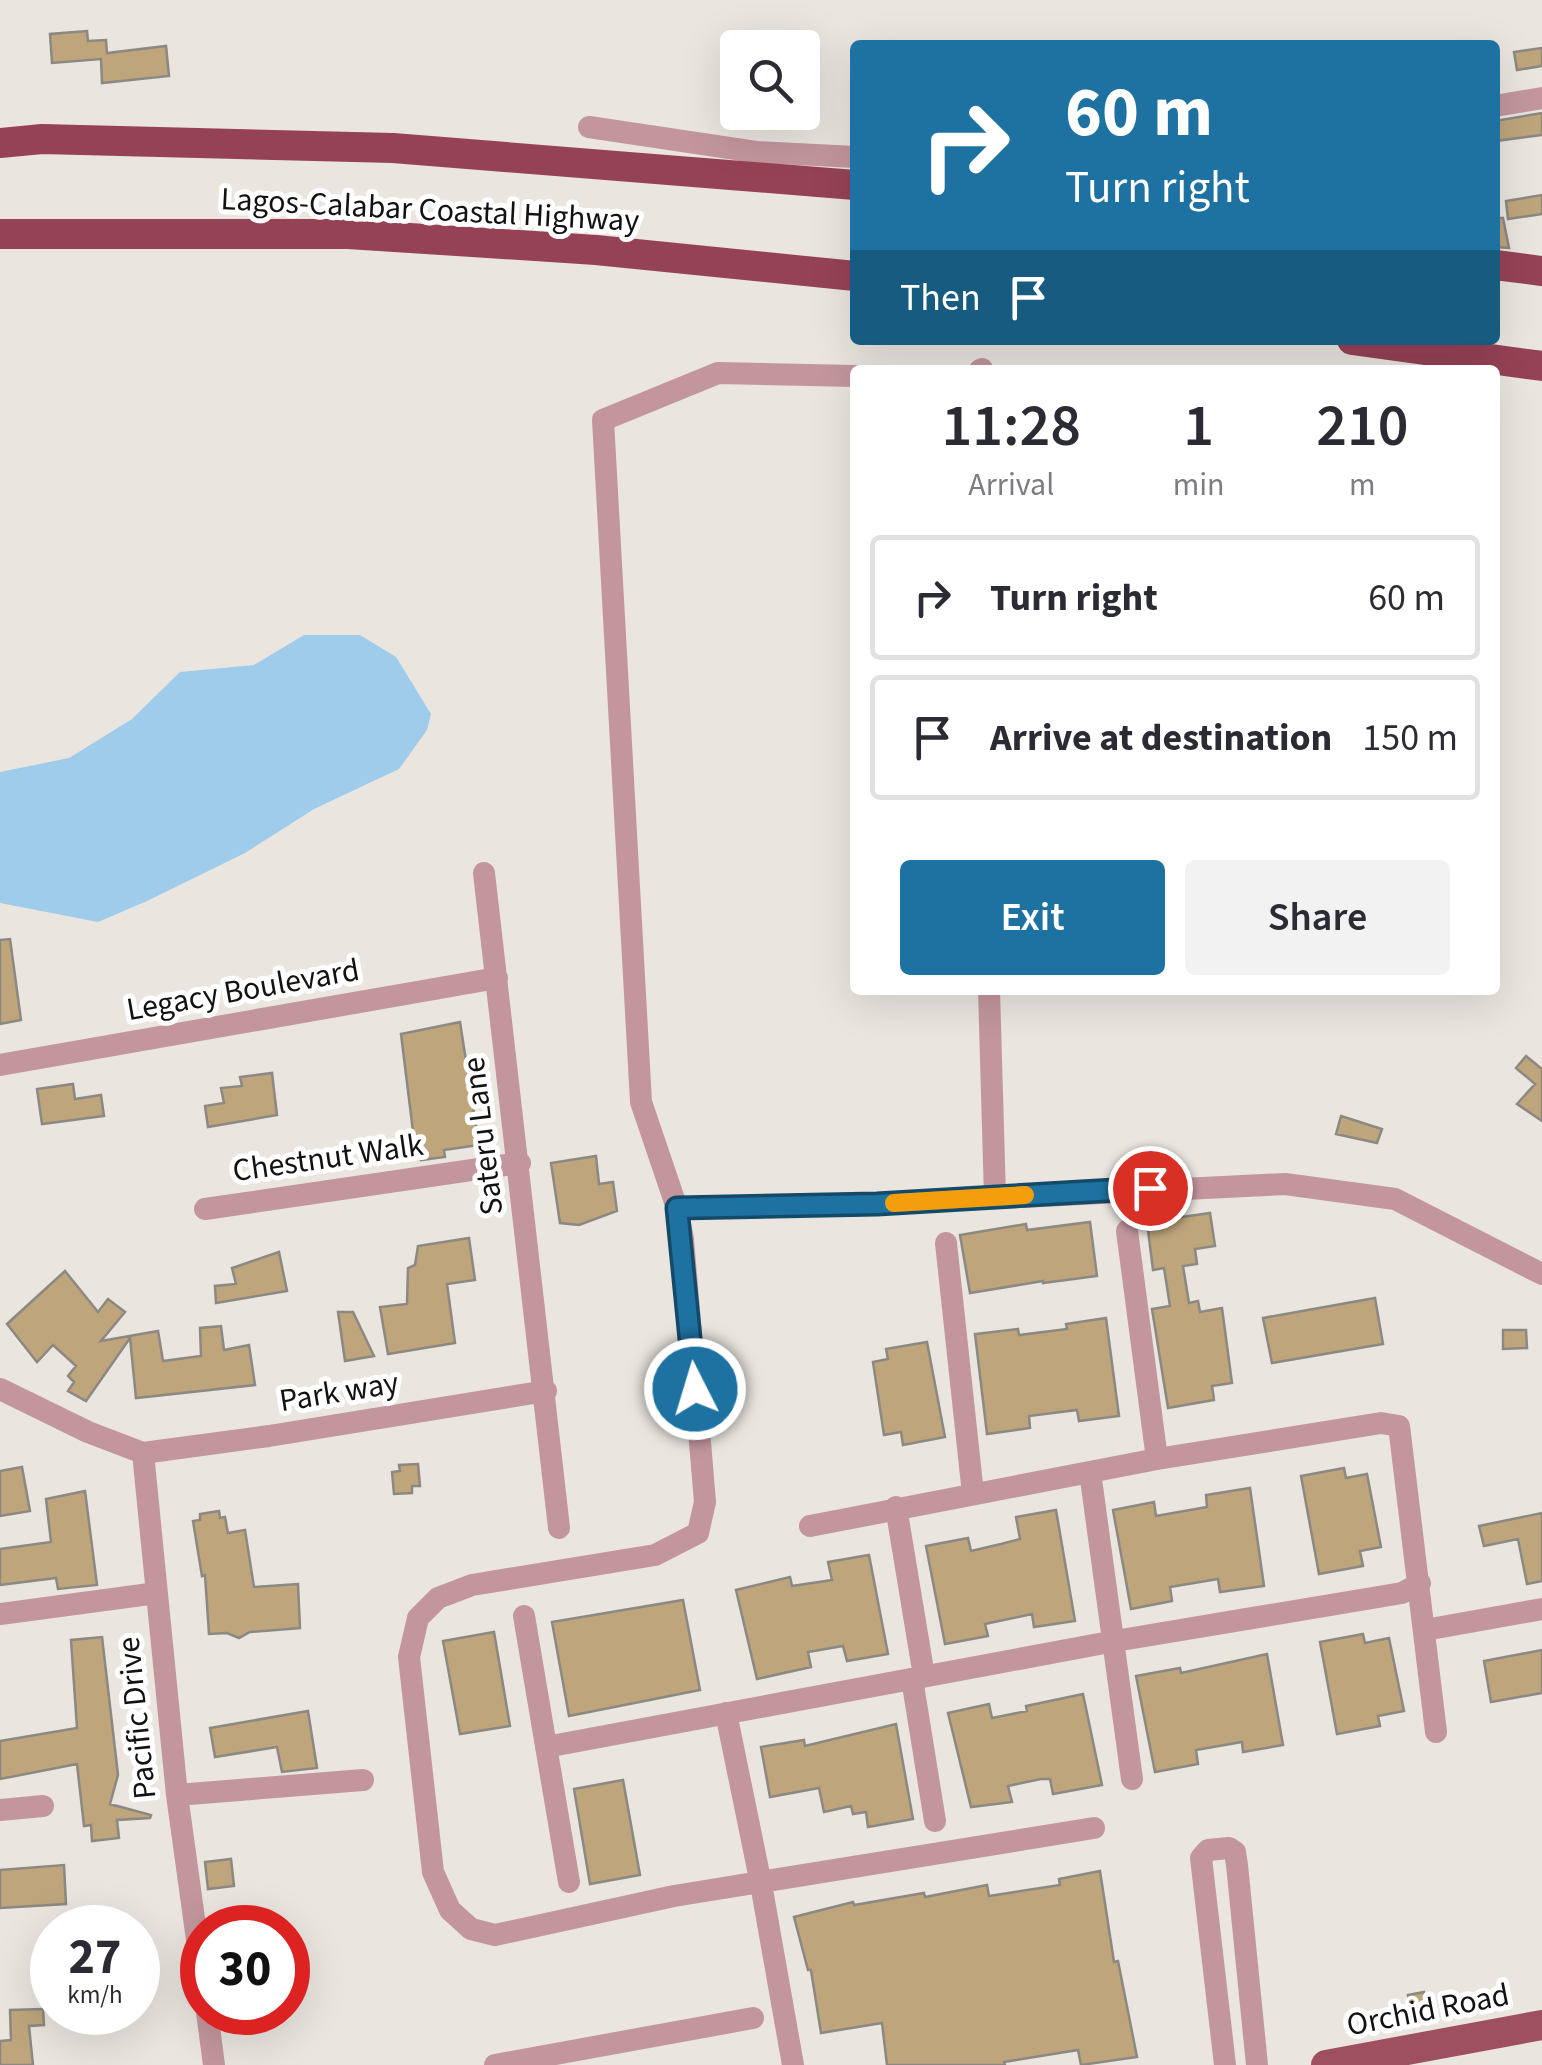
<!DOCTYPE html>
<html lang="en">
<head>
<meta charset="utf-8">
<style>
  body { margin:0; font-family:"Source Sans 3",sans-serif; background:#f2f2f3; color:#2b2b33; height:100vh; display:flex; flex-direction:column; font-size:38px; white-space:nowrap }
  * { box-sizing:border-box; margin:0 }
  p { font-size:32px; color:#7c7c81 }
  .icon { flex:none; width:55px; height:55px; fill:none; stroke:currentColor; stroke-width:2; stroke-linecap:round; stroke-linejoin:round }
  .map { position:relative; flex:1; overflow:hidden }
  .drawer { position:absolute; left:850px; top:365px; width:650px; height:630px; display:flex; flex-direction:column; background:#fff; border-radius:10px; box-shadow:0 10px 40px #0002 }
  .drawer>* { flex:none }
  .banner { position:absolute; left:850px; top:40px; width:650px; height:305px; border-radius:10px; box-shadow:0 10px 40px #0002; background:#1e72a2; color:#fff; overflow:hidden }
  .controls { position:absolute; left:720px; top:30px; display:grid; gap:20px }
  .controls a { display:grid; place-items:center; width:100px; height:100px; border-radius:10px; background:#fff; box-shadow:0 10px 40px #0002; font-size:50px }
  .speed { position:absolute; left:30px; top:1905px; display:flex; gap:20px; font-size:50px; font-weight:700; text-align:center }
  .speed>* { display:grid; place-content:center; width:130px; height:130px; border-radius:50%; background:#fff; box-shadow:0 10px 40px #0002; line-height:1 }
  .speed small { font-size:25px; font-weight:400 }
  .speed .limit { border:15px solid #d22; background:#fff; color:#111 }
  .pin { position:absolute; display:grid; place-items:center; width:85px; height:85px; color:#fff; margin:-42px; border:5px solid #fff; border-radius:50%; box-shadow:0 2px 10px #0007 }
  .me { position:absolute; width:110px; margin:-55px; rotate:355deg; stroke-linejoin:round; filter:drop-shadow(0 0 8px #0008) }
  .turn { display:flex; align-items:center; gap:35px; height:210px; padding:0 50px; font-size:45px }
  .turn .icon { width:130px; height:130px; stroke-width:2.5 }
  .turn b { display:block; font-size:70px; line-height:85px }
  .then { display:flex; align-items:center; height:95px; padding:0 50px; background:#0003; gap:20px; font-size:38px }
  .eta { display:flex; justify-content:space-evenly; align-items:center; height:170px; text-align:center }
  .eta b { font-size:60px; font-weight:600; line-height:70px }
  .action { display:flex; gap:20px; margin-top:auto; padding:20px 50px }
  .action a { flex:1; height:115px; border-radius:10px; background:#1e72a2; color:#fff; font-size:40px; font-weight:600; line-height:115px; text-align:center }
  .action a+a { background:#f2f2f3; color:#2b2b33 }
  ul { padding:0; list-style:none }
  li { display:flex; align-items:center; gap:30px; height:125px; margin:0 20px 15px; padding:0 30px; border:5px solid #e1e1e2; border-radius:10px }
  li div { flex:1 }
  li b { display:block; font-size:38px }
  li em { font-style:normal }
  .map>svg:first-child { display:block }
  .water { fill:#9fccea }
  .building { fill:#bfa57c; stroke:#8c8882; stroke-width:2.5 }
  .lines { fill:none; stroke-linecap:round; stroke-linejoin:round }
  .minor { stroke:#c3969d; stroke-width:22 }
  .primary { stroke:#9e5061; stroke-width:30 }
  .trunk { stroke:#964256; stroke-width:30 }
  .route-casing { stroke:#144a69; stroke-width:25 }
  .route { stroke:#1e72a2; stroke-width:18 }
  .slow { stroke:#f59e0b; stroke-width:18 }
  .labels { text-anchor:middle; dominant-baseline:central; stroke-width:10; stroke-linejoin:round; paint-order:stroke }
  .street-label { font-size:32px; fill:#131210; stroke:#fff }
</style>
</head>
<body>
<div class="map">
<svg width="1542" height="2065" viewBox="0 0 1542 2065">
  <rect width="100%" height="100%" fill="#eae5df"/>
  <!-- water -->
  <path class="water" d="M304,635h56l36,22 35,57 -4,16 -28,39 -85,40 -69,44 -98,48 -49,21 -98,-19v-131l69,-14 63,-39 48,-47 74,-7z"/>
  <!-- building -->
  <path class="building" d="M87,31l1,10 18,-1 1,13 59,-7 3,30 -67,7 -1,-24 -49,4 -2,-29z
    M1542,48v18l-25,4 -3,-18z
    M1542,113v22l-46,6 -1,-20z
    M1542,195v19l-34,5 -2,-18z
    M1495,218h8l6,30 -14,-1z
    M10,939l11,81 -21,4v-84z
    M460,1022l19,123 -35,5 1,7 -24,3 -1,-5 -4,1 -15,-122z
    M1526,1056l16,13v52l-25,-17 18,-20 -19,-16z
    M272,1073l5,42 -69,12 -3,-21 19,-3 -3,-15 21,-2 -2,-9z
    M73,1084l2,15 26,-4 3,21 -62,8 -5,-35z
    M1341,1116l41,13 -5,14 -41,-9z
    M596,1156l3,28 14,-2 4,29 -38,14 -19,-2 -9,-60z
    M1210,1213l5,33 -20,3 2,15 -14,2 6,37 9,-2 2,11 22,-4 10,75 -20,3 2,14 -46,8 -16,-99 18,-3 -6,-38 -11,2 -6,-48z
    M1090,1222l7,54 -54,7v-2l-73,12 -10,-58 66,-11 1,6z
    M469,1238l6,42 -28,4 8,59 -67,11 -8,-47 27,-3 1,-36 7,-3 3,-19z
    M279,1252l8,39 -71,12 -1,-17 21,-2 -4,-16z
    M65,1271l33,41 10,-13 17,13 -24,29 57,-10 5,30 38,-5 -1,-28 21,-2 3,24 25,-5 6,40 -119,13 -6,-60 -44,63 -18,-10 6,-9 -6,-6 8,-10 -23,-21 -16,17 -30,-38z
    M1375,1298l8,46 -111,19 -9,-45z
    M338,1312h15l21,44 -29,5z
    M1106,1318l13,98 -40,5 -2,-11 -48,6 1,12 -43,6 -12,-100 43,-5 1,6 48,-6 -1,-5z
    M1503,1330h23l1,18 -24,1z
    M927,1342l18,95 -42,8 -2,-13 -17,3 -11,-73 15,-3 -2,-10z
    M418,1464l2,22h-8v7l-18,1 -2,-22 8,-1 -1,-6z
    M22,1467l8,44 -30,5v-45z
    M1344,1468l2,10 21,-4 14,73 -21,4 3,15 -44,8 -18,-98z
    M1250,1488l14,98 -44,6 -2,-13 -48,8 2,14 -41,8 -18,-99 41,-8 2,14 51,-9 -1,-12z
    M85,1491l12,94 -39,4 -2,-11 -56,7v-36l51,-7 -5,-43z
    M1056,1510l19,111 -41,6 -2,-13 -47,10 3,12 -43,8 -19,-98 42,-8 3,13 30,-7 19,-5 -4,-22z
    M219,1511l1,7 5,-1 3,16 17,-3 9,57 44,-3 2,44 -50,4 -11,6 -12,-5 -18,1 -4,-59 -3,1 -9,-55 7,-1v-6z
    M1542,1513v68l-15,3 -9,-45 -34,7 -5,-20z
    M869,1555l19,99 -41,7 -4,-15 -35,6 3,15 -54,12 -21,-89 54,-13 2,9 40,-6 -4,-18z
    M683,1600l17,90 -131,26 -17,-94z
    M494,1632l16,94 -50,8 -17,-93z
    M1363,1634l2,9 24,-5 15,73 -26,5 2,10 -43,8 -17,-92z
    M102,1637l16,138 -8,29 41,11 -1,3 -33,2 2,18 -27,3 -1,-16 -7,1 -7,-62 -77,15v-38l77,-13 -6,-88z
    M1542,1650v43l-51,9 -7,-41z
    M1267,1654l16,91 -40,7 -1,-10 -46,8 2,14 -43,8 -19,-96 44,-8 1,5z
    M1083,1694l19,91 -49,9 -3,-15h-9l-33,7 4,16 -41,5 -23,-94 41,-9 3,14 35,-7 -1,-5z
    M308,1711l9,57 -35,4 -5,-25 -62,10 -5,-29z
    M896,1724l17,95 -45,8 -2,-15 -13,2 -2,-8 -27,6 -5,-24 -49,9 -9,-50 43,-7 1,6z
    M623,1780l17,95 -50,9 -16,-95z
    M231,1859l3,27 -26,3 -3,-27z
    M64,1865l2,39 -66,4v-38z
    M1100,1871l14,91 4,-1 19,96 -56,8 -3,-15 -74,12 1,3h-118l-5,-42 -61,10 -10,-63h-3l-14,-53 59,-15 1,3 70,-12 1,4 62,-12 2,11 71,-11 -1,-6z
    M1424,1992l3,16 -16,3 -3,-16z
    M43,2009l1,16 -15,1 4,39h-33v-24l11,-1 -1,-30z"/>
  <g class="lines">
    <!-- minor -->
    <path class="minor" d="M1495,106l47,-8
      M589,127l167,25 99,5
      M980,370l2,-1
      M855,376l-137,-3 -115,47 38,682 36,106 6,31 22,263 -7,31 -43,22 -183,30 -34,13 -20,20 -9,39 24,215 17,38 21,19 24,6 179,-39 420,-68
      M484,873l75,655
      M989,990l6,207
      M0,1065l497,-87
      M677,1208l200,-4 408,-20 110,15 147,75
      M205,1209l315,-46
      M1127,1231l30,228
      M946,1243l27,251
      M0,1389l88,43 55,21 126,-17 277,-45
      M143,1453l34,342 25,181
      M1090,1472l42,307
      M896,1507l28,169
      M810,1526l347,-67 224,-36 18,3 37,306
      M0,1614l157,-21
      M524,1616l45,266
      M1425,1630l117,-21
      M912,1679l23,142
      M726,1713l35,171 32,181
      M546,1747l569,-106 287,-48 18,-10
      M177,1795l186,-15
      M0,1810l43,-4
      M207,2012l7,53
      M495,2065l258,-47
      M1225,2065l-24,-207 7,-8 21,-2 6,4 2,13 20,200"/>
    <!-- primary -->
    <path class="primary" d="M1326,2065l216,-40"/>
    <!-- trunk -->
    <path class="trunk" d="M0,143l42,-4 351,9 462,37
      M0,234h348l248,16 259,26
      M1495,265l47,6
      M1352,340l190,26"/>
  </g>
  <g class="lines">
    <!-- route casing -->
    <g class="route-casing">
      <path id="route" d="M695,1389l-18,-181 200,-4 273,-16"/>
    </g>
    <!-- route -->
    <use href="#route" class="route"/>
    <!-- slow -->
    <path class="slow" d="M894,1203l131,-8"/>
  </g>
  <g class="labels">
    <!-- street labels -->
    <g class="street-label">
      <text transform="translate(430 210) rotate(3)">Lagos-Calabar Coastal Highway</text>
      <text transform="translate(243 990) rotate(-10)">Legacy Boulevard</text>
      <text transform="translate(483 1136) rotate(-97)">Sateru Lane</text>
      <text transform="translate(328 1158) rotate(-8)">Chestnut Walk</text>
      <text transform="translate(339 1392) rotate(-9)">Park way</text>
      <text transform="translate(137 1718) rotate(-96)">Pacific Drive</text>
      <text transform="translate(1428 2010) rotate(-11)">Orchid Road</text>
    </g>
  </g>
</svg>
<div class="controls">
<a><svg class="icon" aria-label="search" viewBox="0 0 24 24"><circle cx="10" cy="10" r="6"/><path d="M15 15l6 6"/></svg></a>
</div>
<div class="speed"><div>27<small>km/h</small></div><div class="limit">30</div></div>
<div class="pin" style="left:1150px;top:1188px;background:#d93025"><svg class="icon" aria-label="arrive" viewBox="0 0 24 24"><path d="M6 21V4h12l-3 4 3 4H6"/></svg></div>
<svg class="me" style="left:695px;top:1389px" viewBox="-20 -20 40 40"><circle r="17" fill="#1e72a2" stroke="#fff" stroke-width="3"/><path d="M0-11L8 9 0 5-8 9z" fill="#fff"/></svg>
<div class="banner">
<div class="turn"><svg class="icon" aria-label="right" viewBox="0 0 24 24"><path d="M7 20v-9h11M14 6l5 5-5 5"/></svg><div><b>60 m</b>Turn right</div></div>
<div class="then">Then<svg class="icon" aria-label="arrive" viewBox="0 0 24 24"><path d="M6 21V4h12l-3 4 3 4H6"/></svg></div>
</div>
<section class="drawer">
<div class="eta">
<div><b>11:28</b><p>Arrival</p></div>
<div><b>1</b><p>min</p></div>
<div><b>210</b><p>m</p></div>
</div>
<ul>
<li><svg class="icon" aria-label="right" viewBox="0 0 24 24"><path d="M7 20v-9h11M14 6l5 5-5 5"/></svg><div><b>Turn right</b></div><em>60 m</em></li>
<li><svg class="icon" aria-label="arrive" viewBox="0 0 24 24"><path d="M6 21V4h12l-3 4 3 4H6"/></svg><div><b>Arrive at destination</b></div><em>150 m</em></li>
</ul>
<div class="action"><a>Exit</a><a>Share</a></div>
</section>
</div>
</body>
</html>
